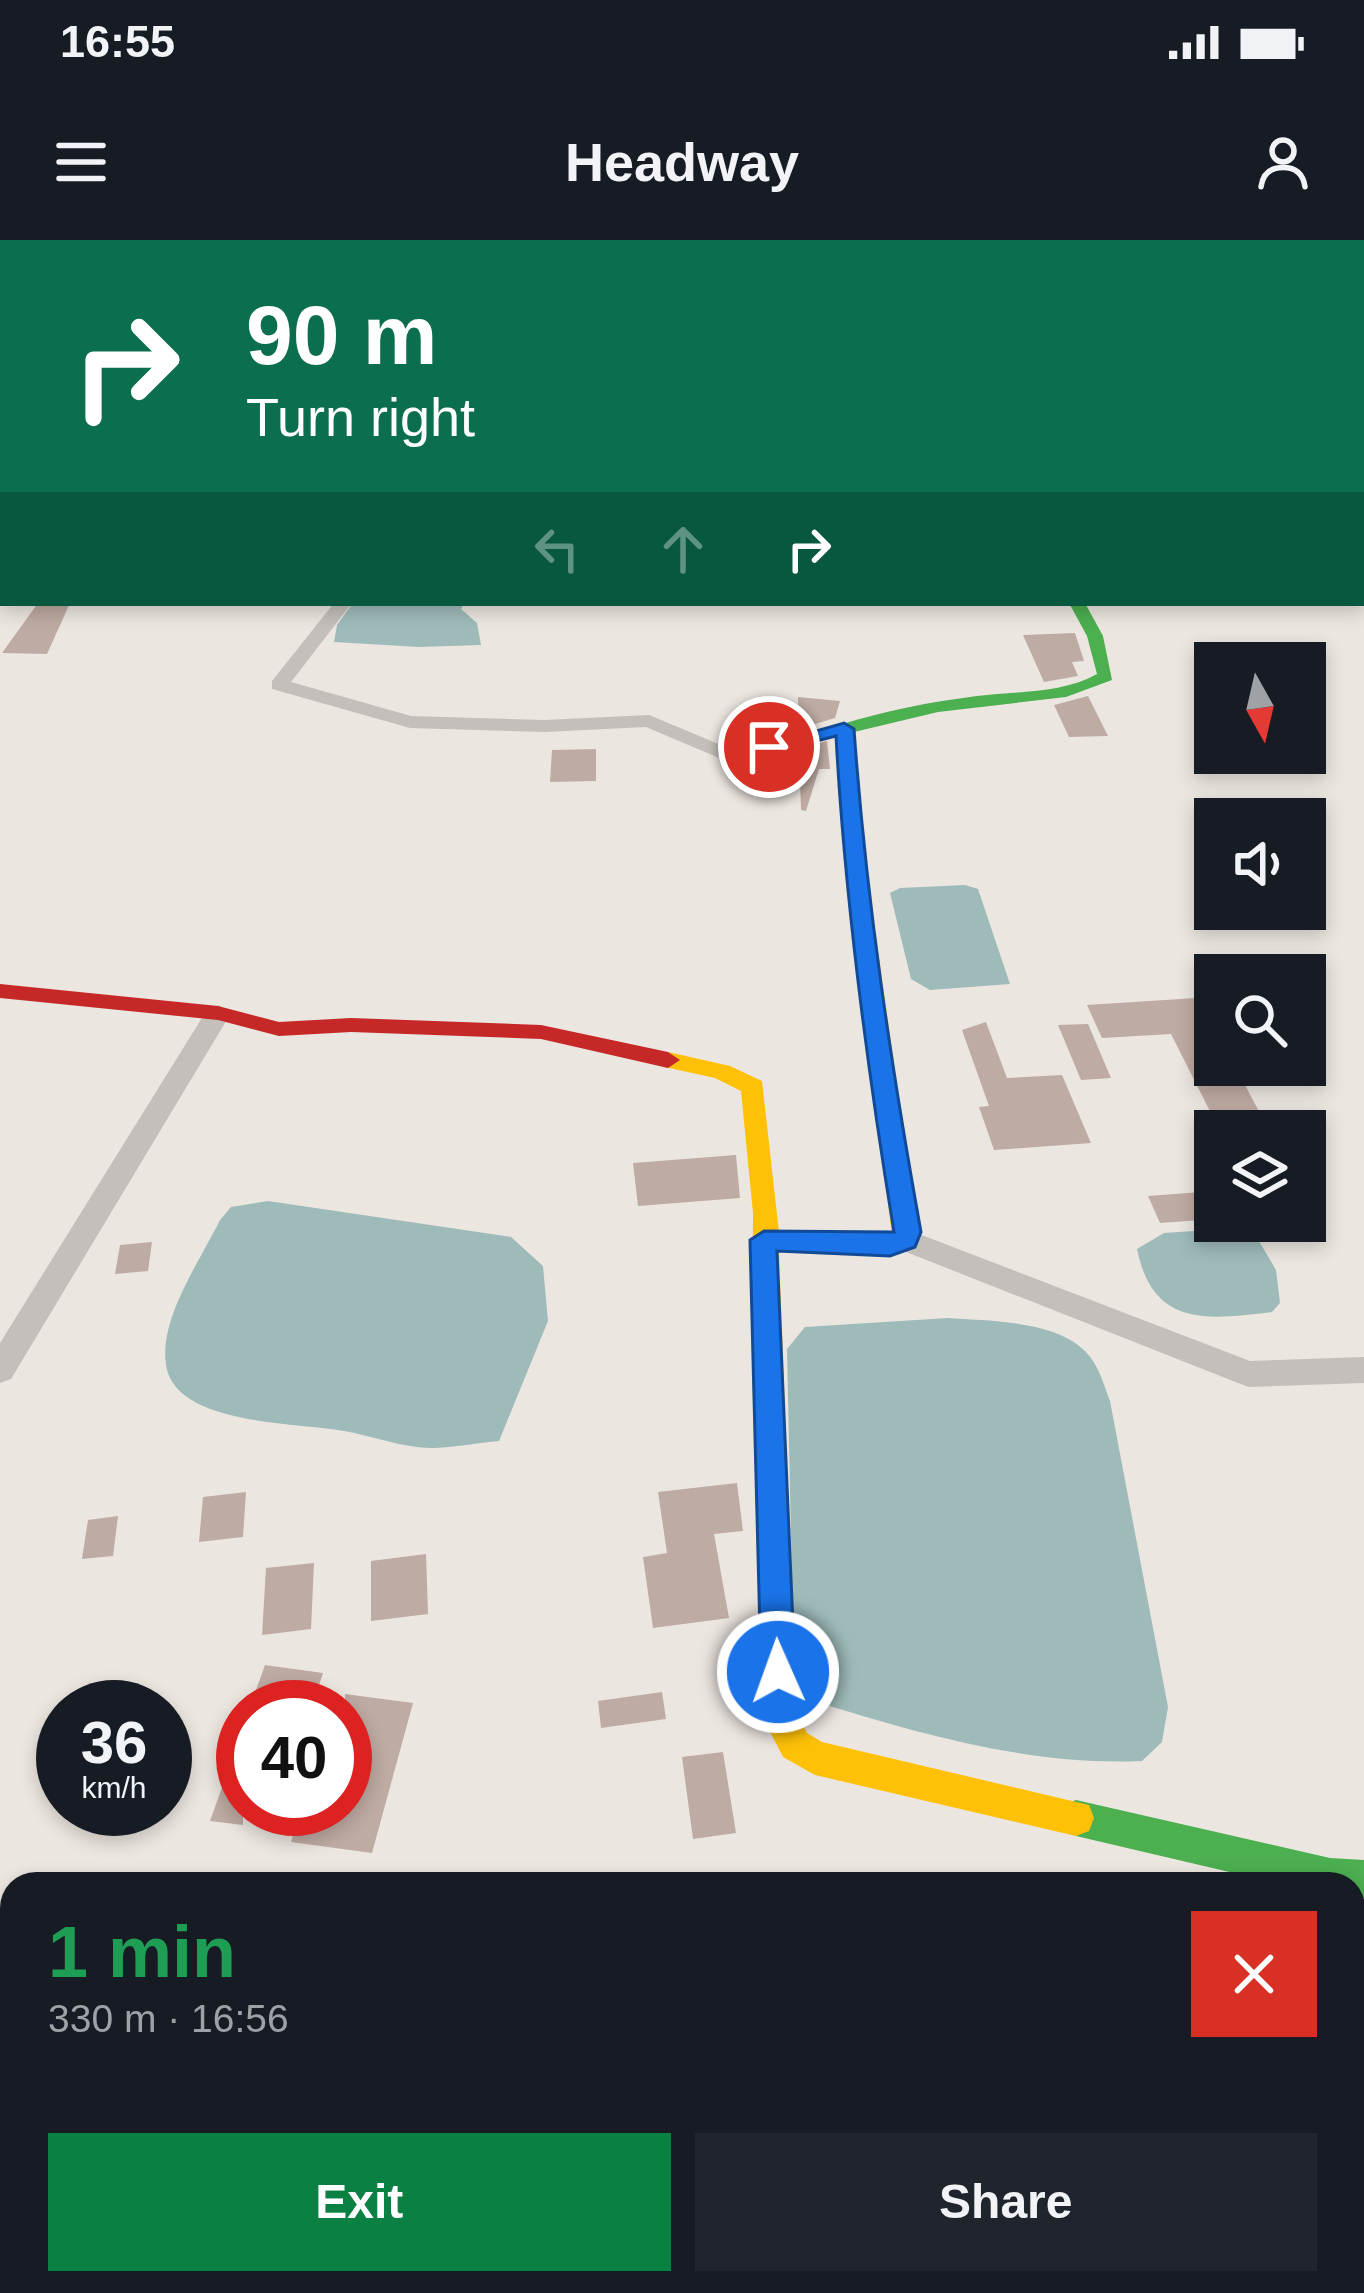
<!DOCTYPE html>
<html lang="en">
<head>
<meta charset="utf-8">
<style>
  body { margin:0; font-family:Arial,sans-serif; background:#20242c; color:#f1f3f6; height:100vh; display:flex; flex-direction:column; font-size:45px; white-space:nowrap }
  * { box-sizing:border-box; margin:0 }
  p { font-size:39px; color:#9ea1a6 }
  .icon { flex:none; width:66px; height:66px; fill:none; stroke:currentColor; stroke-width:2; stroke-linecap:round; stroke-linejoin:round }
  .map { position:relative; flex:1; overflow:hidden }
  .sheet { position:absolute; left:0px; top:1632px; width:1365px; height:423px; display:flex; flex-direction:column; background:#171b24; border-radius:36px 36px 0 0; box-shadow:0 6px 18px #0003 }
  .sheet>* { flex:none }
  .top-card { position:absolute; left:0px; top:0px; width:1365px; height:366px; box-shadow:0 6px 18px #0003; background:#0b6e4f; color:#fff; overflow:hidden }
  .needle { width:78px; rotate:172deg }
  .buttons { position:absolute; left:1194px; top:402px; display:grid; gap:24px }
  .buttons a { display:grid; place-items:center; width:132px; height:132px; border-radius:0px; background:#171b24; box-shadow:0 6px 18px #0003; font-size:60px }
  .speed { position:absolute; left:36px; top:1440px; display:flex; gap:24px; font-size:60px; font-weight:700; text-align:center }
  .speed>* { display:grid; place-content:center; width:156px; height:156px; border-radius:50%; background:#171b24; box-shadow:0 6px 18px #0003; line-height:1 }
  .speed small { font-size:30px; font-weight:400 }
  .speed .limit { border:18px solid #d22; background:#fff; color:#111 }
  .pin { position:absolute; display:grid; place-items:center; width:102px; height:102px; color:#fff; margin:-51px; border:6px solid #fff; border-radius:50%; box-shadow:0 3px 12px #0007 }
  .me { position:absolute; width:132px; margin:-66px; rotate:358deg; stroke-linejoin:round; filter:drop-shadow(0 0 9px #0008) }
  .turn { display:flex; align-items:center; gap:42px; height:252px; padding:0 48px; font-size:54px }
  .turn .icon { width:156px; height:156px; stroke-width:2.5 }
  .turn b { display:block; font-size:84px; line-height:102px }
  .lanes { display:flex; align-items:center; height:114px; padding:0 48px; background:#0003; justify-content:center; gap:60px; direction:ltr }
  .lanes .off { opacity:.35 }
  .round { display:grid; place-items:center; flex:none; width:126px; height:126px; border-radius:0px; background:#20242c }
  .headline { display:flex; align-items:center; justify-content:space-between; height:204px; padding:0 48px }
  h1 { font-size:72px; font-weight:600; line-height:90px; color:#1e9e55 }
  .button { display:flex; gap:24px; margin-top:auto; padding:24px 48px }
  .button a { flex:1; height:138px; border-radius:0px; background:#0b8043; color:#fff; font-size:48px; font-weight:600; line-height:138px; text-align:center }
  .button a+a { background:#20242c; color:#f1f3f6 }
  .status { display:flex; justify-content:space-between; align-items:center; height:84px; padding:0 60px; background:#171b24; direction:ltr }
  .status svg { height:33px; fill:currentColor }
  header { display:flex; justify-content:space-between; align-items:center; height:156px; padding:0 48px; background:#171b24; font-size:54px; font-weight:600 }
  .map>svg:first-child { display:block }
  .water { fill:#9ebbba }
  .building { fill:#beaba3 }
  .lines { fill:none; stroke-linecap:round; stroke-linejoin:round }
  .street { fill:#c4bfba; fill-rule:evenodd }
  .fast { fill:#4caf50; fill-rule:evenodd }
  .slow { fill:#ffc107; fill-rule:evenodd }
  .jam { fill:#c62828; fill-rule:evenodd }
  .route { fill:#1a73e8; stroke:#114b97; stroke-width:3 }
</style>
</head>
<body>
<div class="status"><b>16:55</b><svg viewBox="0 0 49 12"><path d="M0 12V9h3v3zM5 12V6h3v6zM10 12V3h3v9zM15 12V0h3v12zM26 1h20v11H26zM47 4h2v5h-2z"/></svg></div>
<header><svg class="icon" aria-label="menu" viewBox="0 0 24 24"><path d="M4 6h16M4 12h16M4 18h16"/></svg>Headway<svg class="icon" aria-label="person" viewBox="0 0 24 24"><circle cx="12" cy="8" r="4"/><path d="M4 21q1-7 8-7t8 7"/></svg></header>
<div class="map">
<svg width="1364" height="2053" viewBox="0 0 1364 2053">
  <rect width="100%" height="100%" fill="#ece6e0"/>
  <!-- water -->
  <path class="water" d="M353,363h111l-3,6 16,14 4,22 -62,2 -85,-5 3,-17z
    M965,645l13,4 32,95 -80,6 -19,-11 -21,-86 10,-5z
    M268,961l243,36 32,29 5,55 -49,120c-21,2 -43,6 -64,7 -29,1 -62,-12 -91,-17 -47,-9 -169,-5 -178,-66 -7,-47 34,-104 54,-145l11,-13z
    M1209,990l50,11 17,29 4,33 -8,9c-66,8 -119,15 -135,-63l27,-16z
    M948,1078c42,3 116,2 143,40 9,12 14,30 19,43l58,306 -6,35 -20,19c-114,5 -225,-28 -332,-61l-16,-26 -7,-325 18,-22z
    M1353,1670l11,17v366h-165l-2,-10h156z"/>
  <!-- building -->
  <path class="building" d="M38,363h32l-23,51 -45,-1z
    M1075,393l9,28 -12,1 6,14 -34,6 -21,-47z
    M1088,456l20,40 -39,1 -15,-32z
    M798,457l42,4 -5,17 -36,11z
    M827,501l3,28h-11l-13,42 -5,-1 -2,-61z
    M596,509v32l-46,1 2,-32z
    M1196,758l19,36v49l28,-2 23,44 -47,4 -48,-95 -69,4 -15,-33z
    M986,782l21,56 55,-3 29,68 -97,7 -15,-43 10,-1 -27,-76z
    M1088,784l23,54 -30,2 -23,-55z
    M736,915l4,43 -102,8 -5,-43z
    M1215,951v28l-55,4 -12,-27z
    M152,1002l-4,29 -33,3 5,-29z
    M737,1243l6,48 -29,3 15,84 -76,10 -10,-71 24,-4 -9,-61z
    M246,1252l-3,45 -44,5 4,-45z
    M118,1276l-5,40 -31,3 6,-39z
    M426,1314l2,60 -57,7v-60z
    M314,1323l-3,66 -49,6 4,-67z
    M265,1425l58,8 -11,34h-62z
    M662,1452l4,27 -65,9 -3,-27z
    M345,1454l68,9 -41,150 -81,-11 10,-33h44z
    M239,1500l4,1v84l-33,-4z
    M723,1512l13,81 -43,6 -11,-82z"/>
  <g class="lines">
    <!-- street -->
    <path class="street" d="M0,75h3v8h-3z
      M1362,102h2v8h-2z
      M334,363h18l-61,79 120,34 134,4 104,-5 84,35 112,-27 10,6 -124,34 -85,-36 -101,5 -135,-4 -138,-39v-8z
      M218,765l13,8 -220,366 -11,4v-40l205,-330z
      M906,989l344,132 114,-4v26l-115,4 -11,-4 -342,-135 -5,-8 5,-8z"/>
    <!-- fast -->
    <path class="fast" d="M1362,77h2v7h-2z
      M1069,363h16l18,33 9,44 -46,17 -128,15 -84,20 14,148 -3,4h-14l-12,-159c45,-14 91,-23 138,-29 40,-5 84,-2 120,-22l-10,-38z
      M1076,1560l254,58 34,2v38l-11,-1v-13h-72l-205,-48 -13,-5 -5,-13 5,-13z"/>
    <!-- slow -->
    <path class="slow" d="M858,634l10,6 51,360 -4,7 -25,9 -111,-5 17,462 11,20 15,9 267,63 5,13 -5,13 -13,5 -261,-61 -32,-18 -21,-41 -10,-347 1,-156 -12,-122 -26,-13 -55,-12 -4,-6 12,-8 62,14 32,15 17,151 113,3 -44,-355z"/>
    <!-- jam -->
    <path class="jam" d="M1246,0h11l3,3h-11z
      M0,744l218,22 61,16 72,-4 190,7 127,27 12,8 -12,8 -127,-29 -190,-7 -72,4 -61,-16 -218,-22z"/>
  </g>
  <!-- route -->
  <path class="route" d="M844,483l10,6c12,170 37,336 67,503l-6,15 -25,9 -113,-5 18,421 -5,12 -12,5 -12,-5 -5,-12 -11,-432 14,-9 130,1c-27,-165 -49,-329 -58,-496l-67,17 -9,-6z"/>
</svg>
<div class="buttons">
<a><svg class="needle" viewBox="-14 -14 28 28"><path d="M0-13l5 13h-10z" fill="#e53935"/><path d="M0 13l5-13h-10z" fill="#9ea1a6"/></svg></a>
<a><svg class="icon" aria-label="sound" viewBox="0 0 24 24"><path d="M4 9h4l5-4v14l-5-4H4zM17 9q2 3 0 6"/></svg></a>
<a><svg class="icon" aria-label="search" viewBox="0 0 24 24"><circle cx="10" cy="10" r="6"/><path d="M15 15l6 6"/></svg></a>
<a><svg class="icon" aria-label="layers" viewBox="0 0 24 24"><path d="M12 4l9 5-9 5-9-5zM3 14l9 5 9-5"/></svg></a>
</div>
<div class="speed"><div>36<small>km/h</small></div><div class="limit">40</div></div>
<div class="pin" style="left:769px;top:507px;background:#d93025"><svg class="icon" aria-label="arrive" viewBox="0 0 24 24"><path d="M6 21V4h12l-3 4 3 4H6"/></svg></div>
<svg class="me" style="left:778px;top:1432px" viewBox="-20 -20 40 40"><circle r="17" fill="#1a73e8" stroke="#fff" stroke-width="3"/><path d="M0-11L8 9 0 5-8 9z" fill="#fff"/></svg>
<div class="top-card">
<div class="turn"><svg class="icon" aria-label="right" viewBox="0 0 24 24"><path d="M7 20v-9h11M14 6l5 5-5 5"/></svg><div><b>90 m</b>Turn right</div></div>
<div class="lanes"><svg class="icon off" aria-label="left" viewBox="0 0 24 24"><path d="M17 20v-9H6M10 6l-5 5 5 5"/></svg><svg class="icon off" aria-label="ahead" viewBox="0 0 24 24"><path d="M12 20V5M6 11l6-6 6 6"/></svg><svg class="icon" aria-label="right" viewBox="0 0 24 24"><path d="M7 20v-9h11M14 6l5 5-5 5"/></svg></div>
</div>
<section class="sheet">
<div class="headline"><div><h1>1 min</h1><p>330 m · 16:56</p></div><a class="round" style="background:#d93025;color:#fff"><svg class="icon" aria-label="close" viewBox="0 0 24 24"><path d="M6 6l12 12M18 6L6 18"/></svg></a></div>
<div class="button"><a>Exit</a><a>Share</a></div>
</section>
</div>
</body>
</html>
